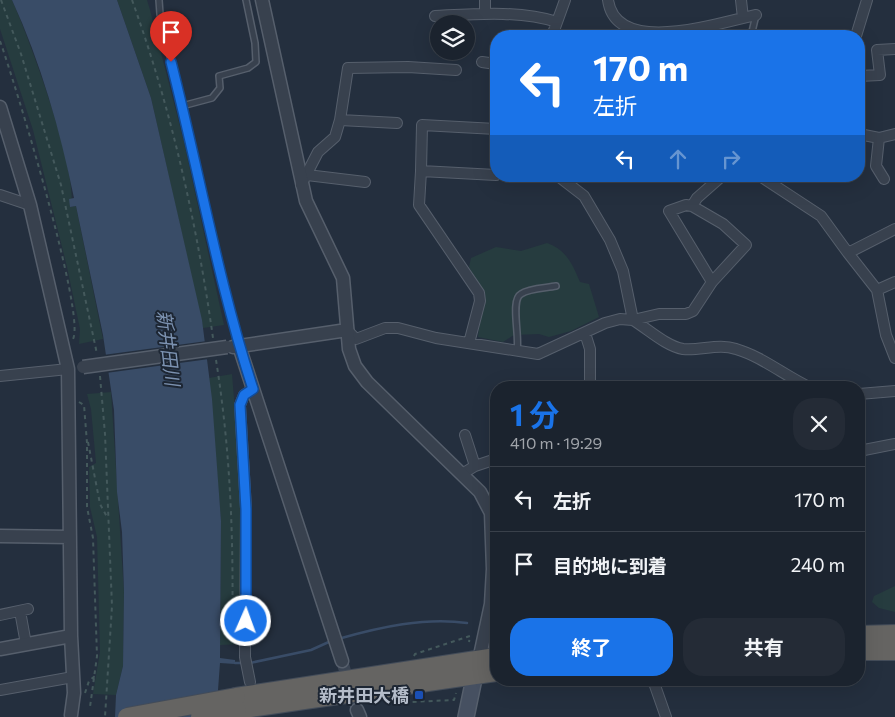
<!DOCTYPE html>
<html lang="ja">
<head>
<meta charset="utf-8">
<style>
  body { margin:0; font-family:Commissioner,"Noto Sans JP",sans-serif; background:#242b36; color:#f1f3f6; height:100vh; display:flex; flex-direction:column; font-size:19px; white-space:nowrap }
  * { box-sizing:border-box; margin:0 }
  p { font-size:16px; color:#a0a4aa }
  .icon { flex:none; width:28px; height:28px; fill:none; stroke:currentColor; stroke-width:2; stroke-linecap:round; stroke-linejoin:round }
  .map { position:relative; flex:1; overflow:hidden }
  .details { position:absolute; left:490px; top:381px; width:375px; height:305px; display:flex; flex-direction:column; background:#1b232e; border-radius:20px; box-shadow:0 5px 20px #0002,0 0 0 1px #39404a }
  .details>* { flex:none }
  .top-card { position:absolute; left:490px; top:30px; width:375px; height:152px; border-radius:20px; box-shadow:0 5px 20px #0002,0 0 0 1px #39404a; background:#1a73e8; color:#fff; overflow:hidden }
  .tools { position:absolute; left:430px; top:15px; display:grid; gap:10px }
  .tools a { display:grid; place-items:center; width:45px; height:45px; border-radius:50%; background:#1b232e; box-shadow:0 5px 20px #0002,0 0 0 1px #39404a; font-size:25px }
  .pin { position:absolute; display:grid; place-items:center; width:42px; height:42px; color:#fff; margin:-51px -21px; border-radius:50% 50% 50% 0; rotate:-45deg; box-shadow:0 0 5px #0007 }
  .pin .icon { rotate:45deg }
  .me { position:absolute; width:55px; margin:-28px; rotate:2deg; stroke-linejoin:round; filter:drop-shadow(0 0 4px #0008) }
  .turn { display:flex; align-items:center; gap:18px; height:105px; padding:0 20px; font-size:22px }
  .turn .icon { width:65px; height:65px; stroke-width:2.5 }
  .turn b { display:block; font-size:35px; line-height:42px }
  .lanes { display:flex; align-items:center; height:48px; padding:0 20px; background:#0003; justify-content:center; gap:25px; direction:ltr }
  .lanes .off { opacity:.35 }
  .round { display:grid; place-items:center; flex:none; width:52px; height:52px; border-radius:20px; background:#242b36 }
  .head { display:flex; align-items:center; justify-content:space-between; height:85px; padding:0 20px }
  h1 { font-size:30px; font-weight:700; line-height:38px; color:#1a73e8 }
  .button { display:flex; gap:10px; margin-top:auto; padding:10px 20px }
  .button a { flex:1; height:58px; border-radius:20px; background:#1a73e8; color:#fff; font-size:20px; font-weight:700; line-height:58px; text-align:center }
  .button a+a { background:#242b36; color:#f1f3f6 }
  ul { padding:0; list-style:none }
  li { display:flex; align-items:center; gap:15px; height:65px; padding:0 20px; border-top:1px solid #39404a }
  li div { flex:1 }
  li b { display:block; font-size:19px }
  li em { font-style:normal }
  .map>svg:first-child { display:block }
  .green { fill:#263c3f }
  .water { fill:#394c67 }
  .pier { fill:#242f3e }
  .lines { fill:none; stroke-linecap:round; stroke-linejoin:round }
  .stream { stroke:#394c67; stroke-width:2.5 }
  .tertiary-tunnel { stroke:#3a4453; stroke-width:12; stroke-dasharray:12 6; stroke-linecap:butt }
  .service-casing { stroke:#565f6c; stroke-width:8 }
  .minor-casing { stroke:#565f6c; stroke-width:12 }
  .tertiary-casing { stroke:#565f6c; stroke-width:15 }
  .secondary-casing { stroke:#565f6c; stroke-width:18 }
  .trunk-casing { stroke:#434c59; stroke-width:20 }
  .path { stroke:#44595c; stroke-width:2; stroke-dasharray:4 4; stroke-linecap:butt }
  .service { stroke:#38414e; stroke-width:5 }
  .minor { stroke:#38414e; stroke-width:10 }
  .tertiary { stroke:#38414e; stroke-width:12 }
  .secondary { stroke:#465061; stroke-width:15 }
  .trunk { stroke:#656462; stroke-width:18 }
  .tertiary-bridge-casing { stroke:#565f6c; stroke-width:15; stroke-linecap:butt }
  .trunk-bridge-casing { stroke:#434c59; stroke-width:20; stroke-linecap:butt }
  .tertiary-bridge { stroke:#38414e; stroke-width:12 }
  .trunk-bridge { stroke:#656462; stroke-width:18 }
  .route-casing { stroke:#114b97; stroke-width:12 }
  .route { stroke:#1a73e8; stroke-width:9 }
  .transit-dot { fill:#1a4fb4; stroke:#1d2633; stroke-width:2 }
  .labels { text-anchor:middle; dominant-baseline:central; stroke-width:4; stroke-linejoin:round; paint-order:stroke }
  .poi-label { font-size:18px; font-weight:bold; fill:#b4bcc9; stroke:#1d2633; text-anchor:end }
  .water-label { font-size:19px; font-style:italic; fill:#7c92b1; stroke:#1d2633 }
</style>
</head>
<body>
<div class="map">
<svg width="895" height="717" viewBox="0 0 895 717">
  <rect width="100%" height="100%" fill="#242f3e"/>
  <!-- green -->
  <path class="green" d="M0,0h12c15,33 70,179 58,207l6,-1 27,133 -24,5 1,-15 -13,-62 -34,-137 -33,-101z
    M117,0h30l3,10 34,132 40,183 -21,3 -52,-230z
    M547,243c19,7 25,20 33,39l9,2 10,33 -28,14 -22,6 -10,-3 -25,1 -11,7 -25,-5 5,-43 -14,-27 2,-9 25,-11 25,4z
    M232,374l11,135v135l-23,1 1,-124 -12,-143z
    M111,392l13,200 -1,74 -7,29 -23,-1 7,-42 -3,-115 -7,-30 -1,-40 7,-4 -5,-54 -4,-15z
    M895,586v26l-16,-4 -7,-6 2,-6z"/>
  <!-- water -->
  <path class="water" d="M12,0h105l34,98 51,222 10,79 9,122 -1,137 15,2v4l-15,-1 -4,54h-101l1,-22 7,-29 1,-74 -2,-60 -5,-40 -3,-82 -11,-75 -27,-129 -6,1 -1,-8 5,-1c-14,-68 -33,-135 -62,-198z"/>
  <!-- pier -->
  <path class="pier" d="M207,341l2,18 -103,14 -3,-18z"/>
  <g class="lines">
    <!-- stream -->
    <path class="stream" d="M338,639c42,-12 87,-22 129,-16
      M235,663h9
      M250,663l61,-13 20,-9"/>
    <!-- tertiary-tunnel -->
    <path class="tertiary-tunnel" d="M342,661l15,49"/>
    <!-- service casing -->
    <g class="service-casing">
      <path id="service" d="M159,0l1,14 79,331
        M751,36l5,-21
        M182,106l30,-8 8,-10 -1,-12 29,-8 8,-6 -1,-19 -9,-43
        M517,351c3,-15 -7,-51 4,-57 8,-6 25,-6 35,-8"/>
    </g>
    <!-- minor casing -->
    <g class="minor-casing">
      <path id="minor" d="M485,0v13
        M608,0c8,58 113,22 148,15
        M741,0l2,18
        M435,16c40,-2 84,-6 122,6
        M552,36l13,-36
        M856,36l11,-36
        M482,62l14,2
        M859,76l21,-1 -3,-25 18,-1
        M340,120l57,3
        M859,134l20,4 16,-4
        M879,138l-3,28 8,13
        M421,171l1,-46 74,4
        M307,175l58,7
        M524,176h29
        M558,176l26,20 26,44 13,31 10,49c15,9 33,26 50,29 17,2 36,-6 53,0 27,8 49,27 75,39
        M760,176l61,40 27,37
        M301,185l17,-33 17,-15 5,-17 8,-52 60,-1 48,3
        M0,195l30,10
        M692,206l-6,-1 -17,6 43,71
        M895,229l-47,24 29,37 9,45 9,23
        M877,290l18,-8
        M347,330l9,9 29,-11h13l38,10 102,16 67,-31 15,-4 13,1 26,-6h27l7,-3 19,-29 34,-37 -23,-21 -31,-18 5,-8 25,-22
        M585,333l5,16v39
        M469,343l11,-42 -1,-8 -60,-88 2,-34 75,4
        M0,376l68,-7
        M859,394l36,-3
        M465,435l10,31
        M859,451l36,-7
        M496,459v-15
        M462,474l13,-8 21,-7
        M20,611l6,33
        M0,615l28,-6
        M653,680l13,37
        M250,682l-5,-25 1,-148 -6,-104 4,-10 9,-6
        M0,690l73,-13"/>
    </g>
    <!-- tertiary casing -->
    <g class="tertiary-casing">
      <path id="tertiary" d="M262,0l44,201 37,77 6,71 6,17 12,16 113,110 11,21 2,56 -2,35 -13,61
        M0,107l30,98 38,164 3,267 3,57 -3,22
        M239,346l103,315
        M233,347l114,-17
        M0,536l70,1
        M0,649l71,-13
        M357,710l3,7"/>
    </g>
    <!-- secondary casing -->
    <g class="secondary-casing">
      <path id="secondary" d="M466,717l9,-43"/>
    </g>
    <!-- trunk casing -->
    <g class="trunk-casing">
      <path id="trunk" d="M859,635l36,-1
        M859,651h36
        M236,697l260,-40
        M237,710l259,-38"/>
    </g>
    <!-- path -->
    <path class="path" d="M1,0l20,54 40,131 36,169
      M132,0c39,108 65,224 81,338
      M0,41c14,39 86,273 73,298
      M216,360c15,93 18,186 16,281
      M100,376l5,58 7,172 -7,111
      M79,402l5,3 3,38v64l6,31 4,118 -7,51
      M88,442l12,62 7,13
      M414,656l1,-2 55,-18 -1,6
      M85,693l4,-12 6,-5
      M408,697l2,5 44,-2 2,-7"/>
    <!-- service -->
    <use href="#service" class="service"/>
    <!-- minor -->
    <use href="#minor" class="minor"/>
    <!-- tertiary -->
    <use href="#tertiary" class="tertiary"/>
    <!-- secondary -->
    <use href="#secondary" class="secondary"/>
    <!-- trunk -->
    <use href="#trunk" class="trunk"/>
    <!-- tertiary-bridge casing -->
    <g class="tertiary-bridge-casing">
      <path id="tertiary-bridge" d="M83,367l144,-20"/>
    </g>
    <!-- trunk-bridge casing -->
    <g class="trunk-bridge-casing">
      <path id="trunk-bridge" d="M127,717l109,-20
        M200,717l37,-7"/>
    </g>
    <!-- tertiary-bridge -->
    <use href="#tertiary-bridge" class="tertiary-bridge"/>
    <!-- trunk-bridge -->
    <use href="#trunk-bridge" class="trunk-bridge"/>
  </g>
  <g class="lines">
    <!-- route casing -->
    <g class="route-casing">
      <path id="route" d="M171,62c28,109 47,220 82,327l-9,6 -4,10 6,104v112"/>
    </g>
    <!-- route -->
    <use href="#route" class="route"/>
  </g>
  <!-- markers -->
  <rect class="transit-dot" x="414" y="690" width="10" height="10" rx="2.5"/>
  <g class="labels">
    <!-- poi labels -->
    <g class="poi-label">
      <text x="409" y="695">新井田大橋</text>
    </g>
    <!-- water labels -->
    <g class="water-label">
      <text transform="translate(169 348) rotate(83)">新井田川</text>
    </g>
  </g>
</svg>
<div class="tools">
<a><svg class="icon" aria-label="layers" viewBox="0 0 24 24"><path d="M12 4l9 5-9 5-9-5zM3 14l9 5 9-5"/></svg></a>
</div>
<div class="pin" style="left:171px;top:62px;background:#d93025"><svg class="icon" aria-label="arrive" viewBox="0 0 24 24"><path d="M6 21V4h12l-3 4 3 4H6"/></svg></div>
<svg class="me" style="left:246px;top:621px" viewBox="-20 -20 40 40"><circle r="17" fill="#1a73e8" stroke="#fff" stroke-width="3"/><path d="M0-11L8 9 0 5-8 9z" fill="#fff"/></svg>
<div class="top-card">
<div class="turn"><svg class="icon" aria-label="left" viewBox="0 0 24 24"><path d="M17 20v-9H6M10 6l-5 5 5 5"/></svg><div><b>170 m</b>左折</div></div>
<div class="lanes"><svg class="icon" aria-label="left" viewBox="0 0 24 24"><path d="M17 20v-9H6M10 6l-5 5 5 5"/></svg><svg class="icon off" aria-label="ahead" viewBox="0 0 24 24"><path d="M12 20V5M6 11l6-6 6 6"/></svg><svg class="icon off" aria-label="right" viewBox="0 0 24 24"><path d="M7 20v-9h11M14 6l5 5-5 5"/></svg></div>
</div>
<section class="details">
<div class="head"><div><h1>1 分</h1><p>410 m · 19:29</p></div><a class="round"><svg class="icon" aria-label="close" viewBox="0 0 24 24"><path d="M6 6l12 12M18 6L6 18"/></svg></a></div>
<ul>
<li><svg class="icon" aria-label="left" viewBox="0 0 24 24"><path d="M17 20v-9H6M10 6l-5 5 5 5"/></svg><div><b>左折</b></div><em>170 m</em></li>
<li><svg class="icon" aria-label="arrive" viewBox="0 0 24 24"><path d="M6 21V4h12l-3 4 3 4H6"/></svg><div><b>目的地に到着</b></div><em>240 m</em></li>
</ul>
<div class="button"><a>終了</a><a>共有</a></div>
</section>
</div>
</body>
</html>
